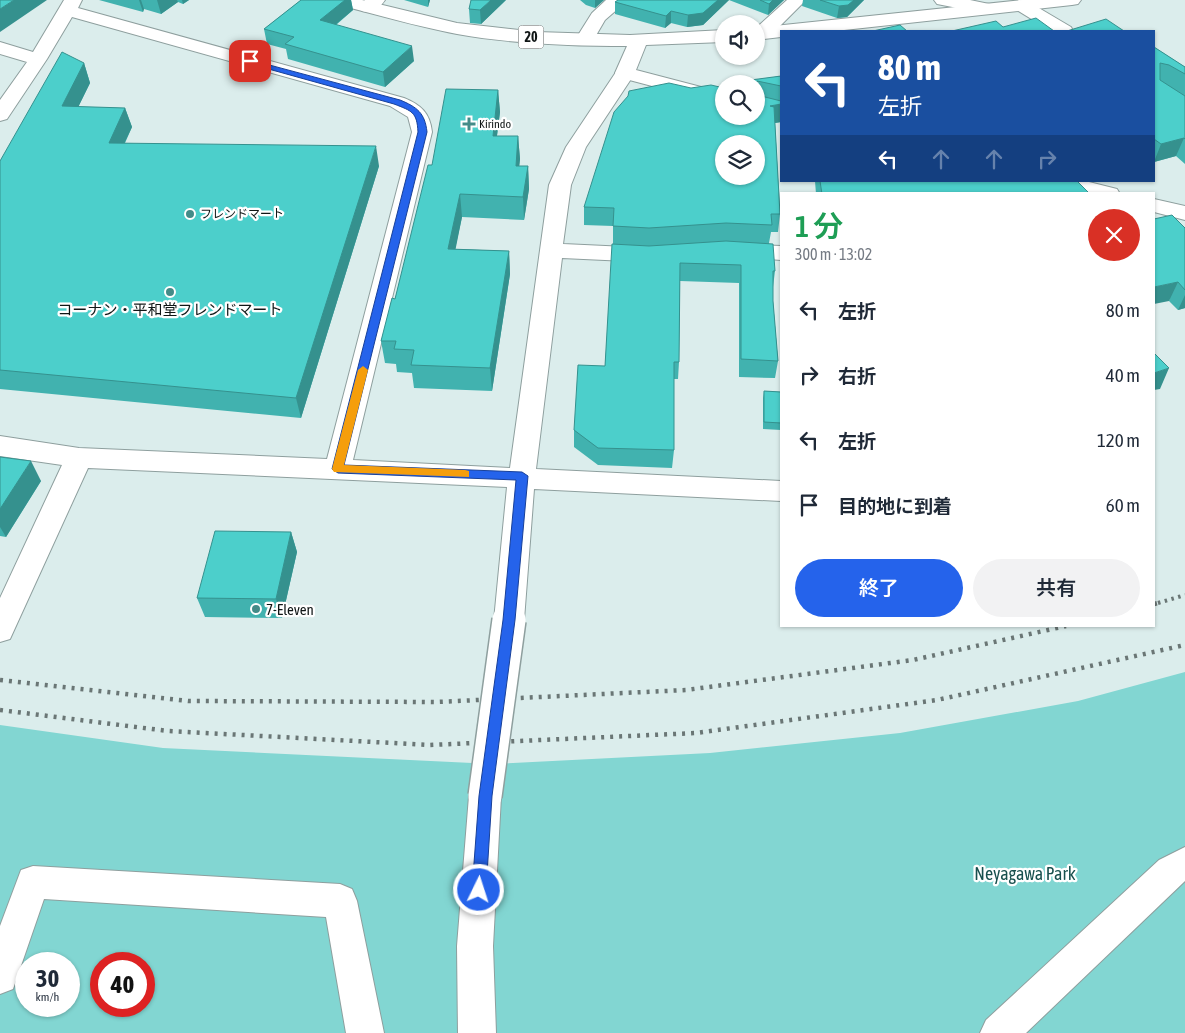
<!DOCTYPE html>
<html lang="ja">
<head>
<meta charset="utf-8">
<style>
  body { margin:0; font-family:"Asap Condensed","Noto Sans JP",sans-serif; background:#f2f2f3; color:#1f2937; height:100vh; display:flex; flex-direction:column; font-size:19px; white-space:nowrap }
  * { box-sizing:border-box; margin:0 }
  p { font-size:16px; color:#747a83 }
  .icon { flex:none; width:28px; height:28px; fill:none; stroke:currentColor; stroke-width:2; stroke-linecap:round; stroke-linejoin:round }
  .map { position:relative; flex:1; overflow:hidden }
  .sheet { position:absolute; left:780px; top:192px; width:375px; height:435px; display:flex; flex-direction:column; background:#fff; border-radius:0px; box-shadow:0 1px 4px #0004 }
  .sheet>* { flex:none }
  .guide { position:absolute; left:780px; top:30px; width:375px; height:152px; border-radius:0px; box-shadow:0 1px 4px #0004; background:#1a4fa0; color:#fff; overflow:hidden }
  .fabs { position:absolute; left:715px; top:15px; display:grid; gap:10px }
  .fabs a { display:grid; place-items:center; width:50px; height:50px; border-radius:50%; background:#fff; box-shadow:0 1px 4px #0004; font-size:25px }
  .speed { position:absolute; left:15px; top:952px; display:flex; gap:10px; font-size:25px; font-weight:700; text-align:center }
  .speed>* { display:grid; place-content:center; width:65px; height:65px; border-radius:50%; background:#fff; box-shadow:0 1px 4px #0004; line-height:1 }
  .speed small { font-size:12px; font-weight:400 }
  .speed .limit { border:8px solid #d22; background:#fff; color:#111 }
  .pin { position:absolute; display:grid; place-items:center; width:42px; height:42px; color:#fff; margin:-21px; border-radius:10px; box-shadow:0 2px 8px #0006 }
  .me { position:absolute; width:55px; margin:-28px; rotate:4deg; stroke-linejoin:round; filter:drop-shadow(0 0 4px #0008) }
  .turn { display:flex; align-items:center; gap:18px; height:105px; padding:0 15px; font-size:22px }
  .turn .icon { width:65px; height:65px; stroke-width:2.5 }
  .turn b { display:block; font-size:35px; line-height:42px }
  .lanes { display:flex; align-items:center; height:48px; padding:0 15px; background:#0003; justify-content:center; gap:25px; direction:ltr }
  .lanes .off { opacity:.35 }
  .round { display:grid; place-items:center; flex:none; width:52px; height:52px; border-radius:26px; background:#f2f2f3 }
  .headline { display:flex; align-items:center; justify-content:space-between; height:85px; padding:0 15px }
  h1 { font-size:30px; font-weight:600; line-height:38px; color:#1e9e55 }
  .action { display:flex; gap:10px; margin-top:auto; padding:10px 15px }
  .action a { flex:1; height:58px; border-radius:30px; background:#2563eb; color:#fff; font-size:20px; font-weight:600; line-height:58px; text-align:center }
  .action a+a { background:#f2f2f3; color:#1f2937 }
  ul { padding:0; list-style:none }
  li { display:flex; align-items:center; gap:15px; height:65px; padding:0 15px }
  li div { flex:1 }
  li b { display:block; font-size:19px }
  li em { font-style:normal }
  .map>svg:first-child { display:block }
  .green { fill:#82d6d2; fill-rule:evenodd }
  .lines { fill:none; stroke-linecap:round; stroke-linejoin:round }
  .minor-casing { stroke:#8e9f9e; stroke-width:2 }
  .major-casing { stroke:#8e9f9e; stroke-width:2 }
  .minor { fill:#fff; fill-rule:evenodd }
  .major { fill:#fff; fill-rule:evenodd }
  .rail-far1 { stroke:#6a7675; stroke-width:4; stroke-dasharray:2.5 4.5; stroke-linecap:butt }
  .rail { stroke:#6a7675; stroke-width:4.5; stroke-dasharray:3 6; stroke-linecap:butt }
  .minor-bridge-casing { stroke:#8e9f9e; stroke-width:36; stroke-linecap:butt }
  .minor-bridge { stroke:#fff; stroke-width:33 }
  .wall { fill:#41b2af }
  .shaded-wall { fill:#35918e }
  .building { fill:#4ccfcb; stroke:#35918e; fill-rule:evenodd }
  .route { fill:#2563eb; stroke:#184099 }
  .slow { fill:#f59e0b }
  .poi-dot { fill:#438b88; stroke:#fff; stroke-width:2 }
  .labels { text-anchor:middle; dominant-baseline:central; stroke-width:4.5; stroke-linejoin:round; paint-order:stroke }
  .far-poi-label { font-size:12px; fill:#101616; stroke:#fff; text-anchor:start }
  .shield { fill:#fff; stroke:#585c5c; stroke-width:1 }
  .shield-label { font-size:14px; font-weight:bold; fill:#101616 }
  .poi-label { font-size:15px; fill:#101616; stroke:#fff }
  .near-park-label { font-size:18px; fill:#18504e; stroke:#fff }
</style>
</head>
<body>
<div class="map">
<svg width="1185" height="1033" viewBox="0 0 1185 1033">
  <rect width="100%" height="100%" fill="#dbedec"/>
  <!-- green -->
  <path class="green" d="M1185,672v361h-1185v-308l163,23 330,16 217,-11 190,-20 178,-32zM26,964h43v42h-43zM101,964h43v42h-43z"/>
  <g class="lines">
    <!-- minor casing -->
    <g class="minor-casing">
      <path id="minor" d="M64,0h18l-4,8 326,90c17,7 26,15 28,34l-79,328 157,8 39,-283 17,-38 52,-78h14l3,4 -49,74 -15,38 -8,59 85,4 8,2 3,5 -3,5 -8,2 -86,-4 -26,211 245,12v20l-247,-12 -10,131 -5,9 -10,3 -10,-3 -5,-9 13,-133 -419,-19 -78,171 -10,3v-44l62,-133 -62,-9v-20l79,12 248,11 85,-327 -4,-15 -18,-11 -318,-89 -25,42 -40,60 -7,2v-21l27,-38 -27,-8v-12l33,10z
        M365,0h20c-6,9 -13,13 -23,11l-3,-4z
        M606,0h22l-23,20 -14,24h-14l-2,-4 17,-27z
        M787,0h19l-38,38h-12v-10z
        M934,0h36l24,5 3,4 -3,4 -6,1 -51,-10z
        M1019,0l8,1 44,26 2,4h-22l-36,-22 -3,-4z
        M735,244l46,2v14l-54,-4 -3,-5 3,-5z
        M485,781l12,4 4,11 -8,150 3,87h-38l-1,-87 12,-150 4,-11z
        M1185,847v34l-159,152h-46l6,-13 173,-160z
        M33,866l307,18 12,5 5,12 27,132h-38l-20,-116 -282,-18 -31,90 -13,5v-68l21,-56z"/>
    </g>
    <!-- major casing -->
    <g class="major-casing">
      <path id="major" d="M332,0h30l95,23 80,9 93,3 94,-5v12l-78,3 -10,25 88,23v12l-106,-28 -3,-4 12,-27c-57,0 -114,-2 -170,-12 -42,-8 -82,-20 -122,-30z
        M1022,0h59l-3,4 -6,1 -237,26h-54v6l-25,3v-12z
        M1049,181h36l32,8 3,5h-37l-32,-8z
        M1154,199l31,7v14l-31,-8z"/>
    </g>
    <!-- minor -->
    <use href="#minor" class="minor"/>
    <!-- major -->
    <use href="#major" class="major"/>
    <!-- rail-far1 -->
    <path class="rail-far1" d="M1158,603l27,-8"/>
    <!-- rail -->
    <path class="rail" d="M1154,604l8,-2
      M0,680l188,21 248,1 250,-12 227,-30 153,-34
      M0,710l168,21 262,14 266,-12 241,-33 248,-55"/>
    <!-- minor-bridge casing -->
    <g class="minor-bridge-casing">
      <path id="minor-bridge" d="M485,796l24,-176"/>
    </g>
    <!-- minor-bridge -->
    <use href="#minor-bridge" class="minor-bridge"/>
  </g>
  <!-- wall -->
  <path class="wall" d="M99,0h90l-6,4 -5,-2 -17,12 -17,-5 -1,3z
    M301,0h50l2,10 -17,15 78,36 -29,26 -97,-28 -2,-10 -19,-5 -3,-15z
    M404,0h26l-2,7z
    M506,0l-25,24 -11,-1 -1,-14z
    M580,0h24l-9,8 -9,-3z
    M618,0h111l-26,25 -16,2 -16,-4 -6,5 -50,-14v-12z
    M729,0h55l-16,15z
    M803,0h61l-17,17 -10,1 -35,-12z
    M1154,47l31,20v97l-9,-8 -22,6z
    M84,63l6,20 -12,24 47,1 7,19 -7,16 254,23 -78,252 -301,-29v-228z
    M781,76v46l-6,1 5,91 -2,18h-7l-2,11 6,28 -2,16v14l5,60 -3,17 -36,-1v-94l-59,-2 -1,81 -1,17h-4v71l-2,18 -74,-3 -24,-18v-17l31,-64 8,-122v-18l-29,-1v-18l140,-91 3,-32z
    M498,90l2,22 -3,24h21l2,23 -1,7h9l1,23 -5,31 -62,-3 -7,32 54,2 1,23 -18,117 -78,-3 -2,-15 -15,-1 -1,-8 -11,-1 -4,-22 14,-42 37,-134z
    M815,181h232l43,13h-274z
    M1185,228v80l-7,2 -9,-9z
    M764,391l17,1v38l-18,-1v-31z
    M0,457l41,24 -35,56 -6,-1z
    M291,532l6,20 -15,66 -77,-1 -8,-19z"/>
  <!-- shaded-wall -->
  <path class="shaded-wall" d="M14,0h33l-47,32v-23z
    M139,0h2l3,9 -1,3z
    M157,0h20l1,2 -17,12z
    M182,0h7l-6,4z
    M345,0h6l2,10 -30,25 -3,-15z
    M428,0h2l-2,7z
    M491,0h15l-25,24 -1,-14z
    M595,0h9l-9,8z
    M718,0h11l-26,25 -16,2 1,-12z
    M773,0h11l-16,15 1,-11z
    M854,0h10l-17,17 -10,1 2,-12z
    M671,11v12l-6,5 1,-12z
    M412,46l2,15 -29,26 -2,-15z
    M84,63l6,20 -21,43 -7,-20z
    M498,90l2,22 -6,46 -1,-22z
    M781,104v18l-13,2 2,-18z
    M125,108l7,19 -17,36 -6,-20z
    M518,136l2,23 -3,29 -1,-22z
    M1184,138l-8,18 -22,6 7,-18z
    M376,146l3,20 -78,252 -5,-20z
    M528,166l1,23 -5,31 -1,-23z
    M460,194l2,23 -11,55 -3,-23z
    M509,251l1,23 -18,117 -2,-23z
    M1178,282l-9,19 -15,3v-17z
    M1185,295v13l-7,2z
    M1169,368l-9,21 -6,1v-17z
    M31,461l10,20 -35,56 -6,-10v-18z
    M291,532l6,20 -15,66 -6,-19z"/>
  <!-- building -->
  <path class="building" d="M0,0h14l-14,9z
    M301,0h44l-25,20 92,26 -29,26 -98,-28 9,-7 -30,-8z
    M471,0h20l-11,10 -11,-1z
    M618,0h100l-15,13 -15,2 -17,-4 -5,5 -51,-14z
    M760,0h13l-4,4z
    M820,0h34l-6,5 -9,1z
    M1036,18l18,13h-102l44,-10 7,6z
    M1106,19l18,12h-57z
    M900,25l7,6h-34z
    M1154,47l31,20v7l-16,-9 -9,-2v17l25,16v43l-1,-1 -23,6 -7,-5z
    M62,52l22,11 -22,43 63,2 -16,35 267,3 -80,252 -296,-28v-209z
    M781,76v10l-24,-5v14l24,6v3l-11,2 4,1 6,107h-9l1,11 -46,-2 -77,5 -36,-2 1,-18 -30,-1 30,-95 14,-16 1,-5 40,-8 22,5 20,-3 13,3v28h32v-32h-29l1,-1zM724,144h32v32h-32z
    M446,89l52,1 -5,46h25l-2,30h12l-5,31 -63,-3 -12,55 61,2 -19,117 -79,-3 3,-15 -20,-1 2,-8h-15l11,-43 3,1 33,-134h4z
    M820,181h257l13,13h-268z
    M1172,215l13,13v62l-7,-8 -24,5v-68z
    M726,241l47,3 2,27h-2v30l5,60 -37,-2v-94l-61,-2 -1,99h-5v88l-76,-2 -24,-18 4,-65 27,1 7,-122 37,2z
    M1154,353l15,15 -15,5z
    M764,391l17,1v31l-17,-1z
    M0,457l31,4 -31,48z
    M215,531l76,1 -15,67 -79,-1z"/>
  <!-- route -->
  <path class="route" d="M247,59l153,41c17,7 25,13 27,32l-83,333 178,7 6,4 -13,144 -23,176 -6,94 -2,5 -5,2 -5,-2 -2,-5 7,-94 24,-176 13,-140 -178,-7 -6,-4 86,-337c-1,-20 -6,-21 -24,-28l-147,-41z"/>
  <!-- slow -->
  <path class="slow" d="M363,366l5,4 -24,95 121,5 4,1v6l-135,-5 -2,-3 26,-99z"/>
  <!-- markers -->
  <g class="poi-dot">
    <path d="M466.5 116.5h5v5h5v5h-5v5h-5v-5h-5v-5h5z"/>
    <circle cx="190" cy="214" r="5"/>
    <circle cx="170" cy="292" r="5"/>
    <circle cx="256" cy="609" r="5"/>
  </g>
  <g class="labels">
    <!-- far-poi labels -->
    <g class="far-poi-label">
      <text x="479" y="124">Kirindo</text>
      <text x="200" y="214">フレンドマート</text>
    </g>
    <!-- shield labels -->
    <rect class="shield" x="518.5" y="25.5" width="25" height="23" rx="4"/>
    <g class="shield-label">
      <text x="531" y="37">20</text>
    </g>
    <!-- poi labels -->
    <g class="poi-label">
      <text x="170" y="309">コーナン・平和堂フレンドマート</text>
      <text x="266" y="609" text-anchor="start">7-Eleven</text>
    </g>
    <!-- near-park labels -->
    <g class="near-park-label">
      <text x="1025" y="873">Neyagawa Park</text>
    </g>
  </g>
</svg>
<div class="fabs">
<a><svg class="icon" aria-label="sound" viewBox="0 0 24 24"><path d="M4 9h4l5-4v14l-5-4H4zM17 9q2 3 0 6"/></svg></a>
<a><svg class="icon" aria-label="search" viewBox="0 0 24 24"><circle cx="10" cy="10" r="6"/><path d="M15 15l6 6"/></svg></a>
<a><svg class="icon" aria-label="layers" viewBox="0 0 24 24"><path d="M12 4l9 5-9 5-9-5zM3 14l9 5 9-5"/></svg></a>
</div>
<div class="speed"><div>30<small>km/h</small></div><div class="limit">40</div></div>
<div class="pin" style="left:250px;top:61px;background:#d93025"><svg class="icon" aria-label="arrive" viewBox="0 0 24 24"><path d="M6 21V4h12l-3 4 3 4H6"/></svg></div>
<svg class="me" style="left:479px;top:890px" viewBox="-20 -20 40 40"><circle r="17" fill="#2563eb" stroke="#fff" stroke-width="3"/><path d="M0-11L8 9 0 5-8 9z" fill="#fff"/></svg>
<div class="guide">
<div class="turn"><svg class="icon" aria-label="left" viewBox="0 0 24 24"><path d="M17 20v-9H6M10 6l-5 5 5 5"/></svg><div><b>80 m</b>左折</div></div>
<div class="lanes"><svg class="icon" aria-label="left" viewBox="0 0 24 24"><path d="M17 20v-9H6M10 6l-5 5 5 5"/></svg><svg class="icon off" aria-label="ahead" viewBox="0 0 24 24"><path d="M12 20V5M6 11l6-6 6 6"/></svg><svg class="icon off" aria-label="ahead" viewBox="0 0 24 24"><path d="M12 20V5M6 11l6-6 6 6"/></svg><svg class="icon off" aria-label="right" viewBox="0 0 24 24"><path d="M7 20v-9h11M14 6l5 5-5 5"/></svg></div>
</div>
<section class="sheet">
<div class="headline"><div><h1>1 分</h1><p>300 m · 13:02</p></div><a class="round" style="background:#d93025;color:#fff"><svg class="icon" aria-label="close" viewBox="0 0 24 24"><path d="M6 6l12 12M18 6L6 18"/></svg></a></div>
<ul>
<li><svg class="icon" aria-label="left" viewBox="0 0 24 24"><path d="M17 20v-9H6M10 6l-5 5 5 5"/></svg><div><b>左折</b></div><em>80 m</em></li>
<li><svg class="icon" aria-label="right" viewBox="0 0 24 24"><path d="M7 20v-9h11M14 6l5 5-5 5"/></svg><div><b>右折</b></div><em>40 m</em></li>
<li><svg class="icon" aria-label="left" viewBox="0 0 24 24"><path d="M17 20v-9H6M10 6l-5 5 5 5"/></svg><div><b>左折</b></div><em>120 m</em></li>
<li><svg class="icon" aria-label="arrive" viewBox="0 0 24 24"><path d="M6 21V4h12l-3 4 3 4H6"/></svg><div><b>目的地に到着</b></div><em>60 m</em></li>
</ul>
<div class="action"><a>終了</a><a>共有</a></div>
</section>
</div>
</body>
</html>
